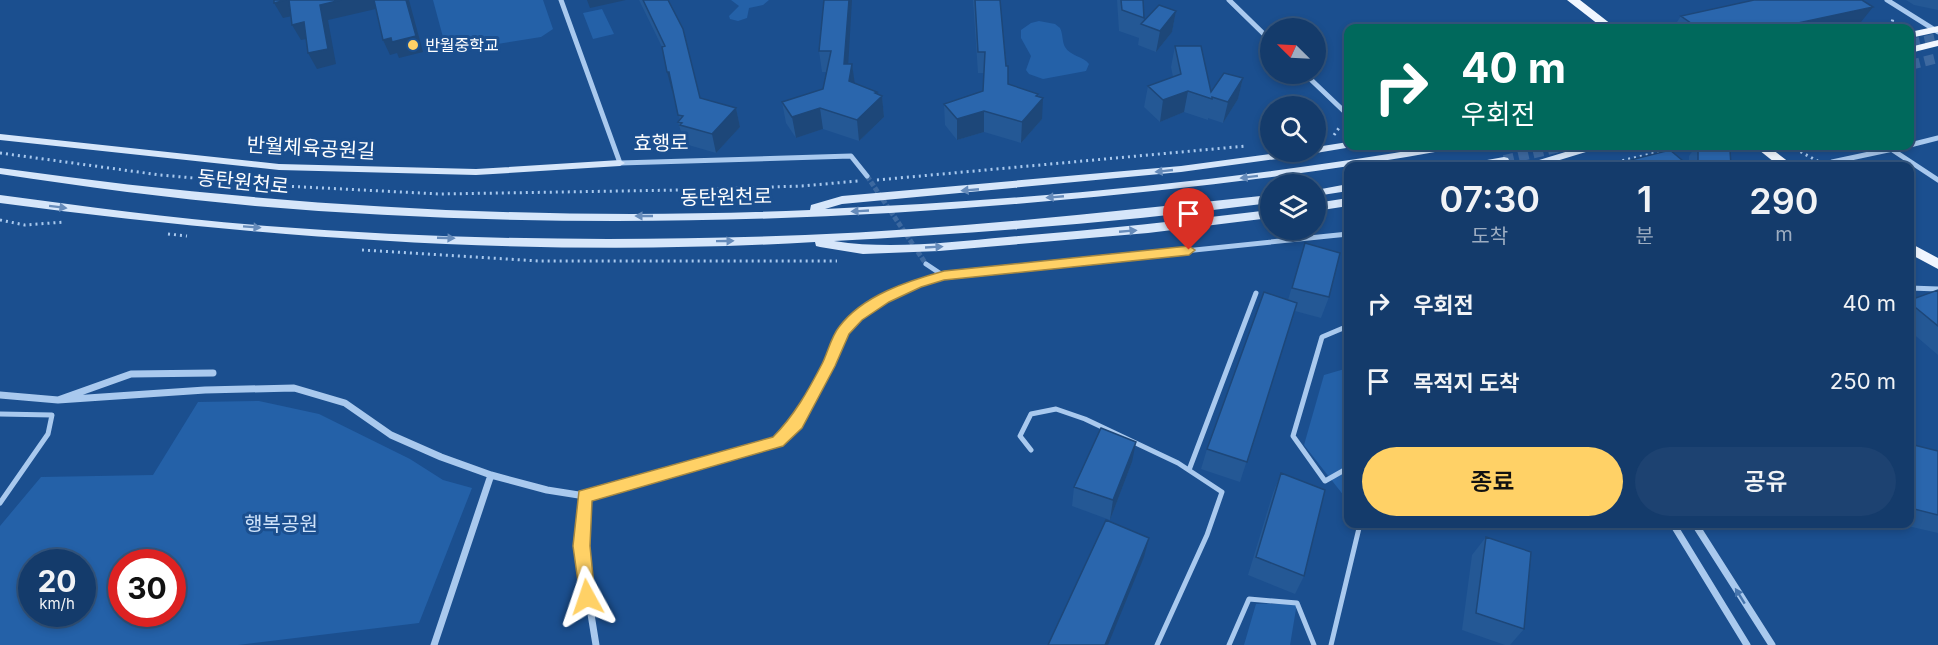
<!DOCTYPE html>
<html lang="ko">
<head>
<meta charset="utf-8">
<style>
  body { margin:0; font-family:Inter,"Noto Sans KR",sans-serif; background:#1d4271; color:#f1f3f6; height:100vh; display:flex; flex-direction:column; font-size:22px; white-space:nowrap }
  * { box-sizing:border-box; margin:0 }
  p { font-size:20px; color:#9dadc1 }
  .icon { flex:none; width:33px; height:33px; fill:none; stroke:currentColor; stroke-width:2; stroke-linecap:round; stroke-linejoin:round }
  .map { position:relative; flex:1; overflow:hidden }
  .sheet { position:absolute; left:1344px; top:162px; width:570px; height:366px; display:flex; flex-direction:column; background:#143b6b; border-radius:12px; box-shadow:0 3px 9px #0003,0 0 0 2px #33557e }
  .sheet>* { flex:none }
  .top-card { position:absolute; left:1344px; top:24px; width:570px; height:126px; border-radius:12px; box-shadow:0 3px 9px #0003,0 0 0 2px #33557e; background:#00695c; color:#fff; overflow:hidden }
  .needle { width:39px; rotate:294deg }
  .buttons { position:absolute; left:1260px; top:18px; display:grid; gap:12px }
  .buttons a { display:grid; place-items:center; width:66px; height:66px; border-radius:50%; background:#143b6b; box-shadow:0 3px 9px #0003,0 0 0 2px #33557e; font-size:30px }
  .speed { position:absolute; left:18px; top:549px; display:flex; gap:12px; font-size:30px; font-weight:700; text-align:center }
  .speed>* { display:grid; place-content:center; width:78px; height:78px; border-radius:50%; background:#143b6b; box-shadow:0 3px 9px #0003,0 0 0 2px #33557e; line-height:1 }
  .speed small { font-size:15px; font-weight:400 }
  .speed .limit { border:9px solid #d22; background:#fff; color:#111 }
  .pin { position:absolute; display:grid; place-items:center; width:51px; height:51px; color:#fff; margin:-62px -26px; border-radius:50% 50% 50% 0; rotate:-45deg; box-shadow:0 0 6px #0007 }
  .pin .icon { rotate:45deg }
  .me { position:absolute; width:66px; margin:-33px; rotate:355deg; stroke-linejoin:round; filter:drop-shadow(0 0 4px #0008) }
  .turn { display:flex; align-items:center; gap:21px; height:126px; padding:0 18px; font-size:27px }
  .turn .icon { width:78px; height:78px; stroke-width:2.5 }
  .turn b { display:block; font-size:42px; line-height:51px }
  .eta { display:flex; justify-content:space-evenly; align-items:center; height:102px; text-align:center }
  .eta b { font-size:36px; font-weight:600; line-height:42px }
  .cta { display:flex; gap:12px; margin-top:auto; padding:12px 18px }
  .cta a { flex:1; height:69px; border-radius:36px; background:#ffd166; color:#111; font-size:24px; font-weight:600; line-height:69px; text-align:center }
  .cta a+a { background:#1d4271; color:#f1f3f6 }
  ul { padding:0; list-style:none }
  li { display:flex; align-items:center; gap:18px; height:78px; padding:0 18px }
  li div { flex:1 }
  li b { display:block; font-size:22px }
  li em { font-style:normal }
  .map>svg:first-child { display:block }
  .green { fill:#2461a8; fill-rule:evenodd }
  .lines { fill:none; stroke-linecap:round; stroke-linejoin:round }
  .street-tunnel { stroke:#3d69a0; stroke-width:5; stroke-dasharray:5 2; stroke-linecap:butt }
  .secondary-tunnel { stroke:#3d69a0; stroke-width:10; stroke-dasharray:10 5; stroke-linecap:butt }
  .path { stroke:#a9c9ee; stroke-width:3; stroke-dasharray:2 4; stroke-linecap:butt }
  .lane-far1 { stroke:#a9c9ee; stroke-width:4 }
  .lane { stroke:#a9c9ee; stroke-width:5 }
  .street-far1 { stroke:#a9c9ee; stroke-width:5 }
  .street { stroke:#a9c9ee; stroke-width:7 }
  .secondary { fill:#d6e6fa; fill-rule:evenodd }
  .primary { fill:#f0f6ff; fill-rule:evenodd }
  .wall { fill:#245895 }
  .shaded-wall { fill:#1d4779 }
  .building { fill:#2a66ad; stroke:#1d4779; stroke-width:1.5 }
  .oneway { fill:#668bba }
  .oneway2 { fill:#4674ac }
  .route { fill:#ffd166; stroke:#a68842; stroke-width:1.5 }
  .poi-dot { fill:#ffd166; stroke:#1b4f8f; stroke-width:2 }
  .labels { text-anchor:middle; dominant-baseline:central; stroke-width:6; stroke-linejoin:round; paint-order:stroke }
  .far-poi-label { font-size:16px; fill:#fff; stroke:#1b4f8f; text-anchor:start }
  .street-label { font-size:20px; fill:#fff; stroke:#1b4f8f }
  .park-label { font-size:20px; fill:#cfe3fa; stroke:#1b4f8f }
</style>
</head>
<body>
<div class="map">
<svg width="1938" height="645" viewBox="0 0 1938 645">
  <rect width="100%" height="100%" fill="#1b4f8f"/>
  <!-- green -->
  <path class="green" d="M433,0h110l10,29 -12,8 -94,15z
    M731,0h38l-6,5 -14,3 -2,10 -9,3 -8,-2 -1,-3 10,-10z
    M602,9l12,25 -21,5 -10,-26z
    M1039,21l16,3 5,4c3,6 2,14 5,19 5,9 18,9 24,17l-3,7 -43,8 -14,-5 -3,-4 5,-14 -10,-18v-8l10,-7z
    M1348,368v133l-44,-56 20,-70z
    M259,401l60,13 91,45 33,21 29,8 -53,135 -181,22h-238v-119l41,-49 112,-2 45,-73zM32,562h50v52h-50zM172,562v52h-50v-52z
    M1297,603l-7,42h-46l12,-41z"/>
  <g class="lines">
    <!-- street-tunnel -->
    <path class="street-tunnel" d="M867,176l59,88"/>
    <!-- secondary-tunnel -->
    <path class="secondary-tunnel" d="M1910,44l28,-6
      M1910,65l28,-7
      M1504,160l61,-14"/>
    <!-- path -->
    <path class="path" d="M1877,28l14,-3 2,-6h3
      M1334,135l5,-7h8
      M1790,146l33,18
      M0,153l160,22 124,11 156,8 241,-4 121,-4 56,-5
      M1599,166l78,-18 21,-1
      M877,180l369,-34
      M0,220l25,5 40,-3
      M168,234l19,2
      M362,250l177,11h298"/>
    <!-- lane-far1 -->
    <path class="lane-far1" d="M929,280l15,-4"/>
    <!-- lane -->
    <path class="lane" d="M1910,288l28,1
      M1348,326l-26,11 -29,99 32,45 23,-13
      M0,414l52,1 -4,19 -48,69
      M1031,450l-11,-14 11,-22 25,-5 29,10 93,44 44,29 -15,43 -50,110
      M1189,470l67,-177
      M585,496l192,-55 20,-18 31,-57 15,-35 14,-15 60,-33 18,-5
      M1229,645l20,-46 48,4 17,42
      M1331,645l29,-121"/>
    <!-- street-far1 -->
    <path class="street-far1" d="M561,0l59,163 231,-7 16,20
      M1229,0l41,40
      M1887,0l51,32
      M1305,74l43,41
      M1910,145l28,-7
      M1891,149l47,31
      M1832,162l75,-16
      M926,264l18,12 404,-42"/>
    <!-- street -->
    <path class="street" d="M0,395l58,5 73,-26 82,-1
      M58,400l147,-10 89,-2 51,15 46,32 50,22 50,18 56,15 38,6 -1,75 12,74
      M1673,524l74,121
      M1695,524l77,121
      M434,645l57,-170"/>
    <!-- secondary -->
    <path class="secondary" d="M0,134l279,30 197,5 144,-9 5,3 -5,3 -144,9 -197,-5 -279,-30z
      M1348,142v4h5l-1,1 -36,6 -4,-1h4v-5z
      M1436,146h21l-5,3c-137,25 -275,41 -414,53 -260,23 -523,26 -783,4 -86,-8 -170,-19 -255,-32v-6c269,38 539,54 810,42l1,-5 31,-9 339,-30 104,-14h26l-5,3 -125,17 -339,32 -17,5c204,-9 409,-28 611,-63z
      M1585,146h15l-1,2 -59,18h-15l1,-2z
      M1504,157l4,1 1,2 -1,2 -21,4h-22l5,-3z
      M1348,184v7l-32,5v-6z
      M0,195c89,12 178,24 267,31 179,14 359,16 538,9 156,-6 310,-24 465,-40v8c-145,19 -291,30 -436,38 57,9 116,1 173,-4 88,-7 175,-16 263,-27v8l-122,15 -209,18 -76,3 -43,-7 -4,-1 -1,-4c-272,16 -545,-3 -815,-39z
      M1348,198v8l-32,5v-8z"/>
    <!-- primary -->
    <path class="primary" d="M1567,0h13l36,28h-13z
      M1938,26v6l-28,6v-6z
      M1938,40v6l-28,7v-6z
      M1754,146h14l26,20h-15z
      M1910,243l28,15v11l-28,-15z"/>
  </g>
  <!-- wall -->
  <path class="wall" d="M639,0h29l32,98 36,10 4,19 -24,26 -31,-9 -7,-22 2,-2 -7,-29h-1l-9,-42z
    M824,0l24,64h4l2,19 23,9v2l5,2 2,21 -25,24 -36,-12 -27,9 -10,-15 -4,-21 41,-13 4,-17h-5l-3,-21z
    M973,0h27l8,84 30,10 4,25 -21,24 -37,-11 -27,8 -12,-15 -1,-21 39,-13 1,-18h-6z
    M1117,0h26l1,21 32,-10 -4,21 -16,20 -18,-7 1,-7 -20,-7z
    M1906,0h32v10l-24,-5z
    M1681,16l180,6 -29,6h-159z
    M1175,46l36,46 32,-14 -5,21 -15,24 -15,-5v2l-24,-8 -24,10 -16,-15 4,-21 25,-9 -2,-10z
    M1696,146h14l21,20h-42v-10z
    M1305,243l24,54 -8,21 -26,-7 -55,171 -39,-13 6,-20 81,-149z
    M1938,290v65l-28,-24v-31z
    M1910,444l28,7v82l-39,-9h11z
    M1132,462l-22,58 -38,-14 2,-19z
    M1281,473l23,103 -9,18 -47,-19 25,-82z
    M1416,524h24l-5,6z
    M1486,537l38,92 -14,16h-5l-43,-15 10,-75z"/>
  <!-- shaded-wall -->
  <path class="shaded-wall" d="M286,0h4l7,15 -14,3 -9,-15z
    M341,0h35l4,8 -52,12 8,44 -19,5 -9,-16 12,-48z
    M406,0h3l14,52 -24,6 -2,-5 -7,2 -7,-15 8,-2z
    M587,0h39l-36,8z
    M849,0h3l-5,85 -3,-21z
    M1873,7l-12,15 -29,6h-57z
    M1176,11l-4,21 -16,20 4,-21z
    M304,22l8,16 -11,2 -9,-15z
    M852,64l3,21 -6,-4z
    M667,72h2l5,18 -2,1z
    M1243,78l-5,21 -15,24 5,-21z
    M1188,91l-4,21 -24,10 3,-22z
    M877,92l1,8 4,-4 2,21 -25,24 -2,-21z
    M1038,94l-1,11 6,-7 -1,21 -21,24 1,-21z
    M736,108l4,19 -24,26 -4,-19z
    M820,108l3,21 -27,9 -4,-21z
    M984,111v21l-27,8v-21z
    M1136,442l-4,20 -22,58 3,-20z
    M1149,538l-5,19 -36,88h-3z"/>
  <!-- building -->
  <path class="building" d="M274,0h12l-12,3z
    M289,0h52l-21,5 8,44 -20,4 -4,-31 -12,3z
    M374,0h32l10,36 -24,6 -1,-4 -8,2z
    M643,0h25l15,29 17,69 36,10 -24,26 -32,-9 2,-2 -4,-1 5,-6 -5,-1 -9,-43h-2l-5,-25 3,-1z
    M824,0h25l-5,64h8l-3,17 28,11 -2,1 7,3 -25,24 -37,-12 -28,9 -10,-15 41,-13 8,-38h-12z
    M975,0h25l6,66h2v18l30,10 -2,2 7,2 -21,24 -38,-11 -27,8 -13,-15 39,-13 2,-39h-7z
    M1121,0h22l1,18 -22,-8z
    M1754,0h108l11,7 -98,21h-77l-17,-12z
    M1159,5l17,6 -16,20 -19,-7z
    M1175,46h26l10,46 13,-19 19,5 -15,24 -16,-5v2l-24,-8 -25,9 -15,-14 33,-12z
    M1698,146h12l20,4 1,16h-33z
    M1670,150l19,16h-76l-2,-1z
    M1305,243l35,10 -11,44 -37,-9z
    M1938,290v36l-28,-23v-3z
    M1264,292l33,11 -50,159 -40,-13z
    M1101,428l35,14 -23,58 -39,-13z
    M1910,444l28,7v64l-28,-7z
    M1281,473l44,17 -21,86 -48,-19z
    M1106,520l43,18 -44,107h-57z
    M1486,537l45,15 -7,77 -48,-16z"/>
  <!-- one-way arrows -->
  <defs><path id="oneway-solid" d="M-6-.8H1V-3.2L6.5 0L1 3.2V.8H-6Z" transform="scale(1.5)"/></defs>
  <g class="oneway">
    <use href="#oneway-solid" transform="translate(1164 171) rotate(174)"/>
    <use href="#oneway-solid" transform="translate(1249 177) rotate(173)"/>
    <use href="#oneway-solid" transform="translate(970 190) rotate(175)"/>
    <use href="#oneway-solid" transform="translate(1055 197) rotate(175)"/>
    <use href="#oneway-solid" transform="translate(58 207) rotate(7)"/>
    <use href="#oneway-solid" transform="translate(860 211) rotate(177)"/>
    <use href="#oneway-solid" transform="translate(644 216) rotate(180)"/>
    <use href="#oneway-solid" transform="translate(252 227) rotate(4)"/>
    <use href="#oneway-solid" transform="translate(1128 231) rotate(-5)"/>
    <use href="#oneway-solid" transform="translate(446 238) rotate(2)"/>
    <use href="#oneway-solid" transform="translate(725 241) rotate(-1)"/>
    <use href="#oneway-solid" transform="translate(934 247) rotate(-3)"/>
  </g>
  <use class="oneway2" href="#oneway-solid" transform="translate(1740 596) rotate(-122)"/>
  <!-- route -->
  <path class="route" d="M1189,246l6,4 -6,5 -245,25 -23,7 -32,15 -27,18 -13,14 -14,32 -33,62 -19,18 -191,55 -2,45 5,51 -2,6 -6,2 -6,-2 -8,-57 6,-55 194,-54c21,-21 35,-46 49,-73 6,-12 9,-27 17,-37 24,-32 69,-46 105,-56z"/>
  <!-- markers -->
  <circle class="poi-dot" cx="413" cy="45" r="6"/>
  <g class="labels">
    <!-- far-poi labels -->
    <g class="far-poi-label">
      <text x="425" y="45">반월중학교</text>
    </g>
    <!-- street labels -->
    <g class="street-label">
      <text transform="translate(661 143) rotate(-1)">효행로</text>
      <text transform="translate(311 148) rotate(3)">반월체육공원길</text>
      <text transform="translate(243 182) rotate(6)">동탄원천로</text>
      <text transform="translate(726 197) rotate(-1)">동탄원천로</text>
    </g>
    <!-- park labels -->
    <g class="park-label">
      <text x="281" y="524">행복공원</text>
    </g>
  </g>
</svg>
<div class="buttons">
<a><svg class="needle" viewBox="-14 -14 28 28"><path d="M0-13l5 13h-10z" fill="#e53935"/><path d="M0 13l5-13h-10z" fill="#9dadc1"/></svg></a>
<a><svg class="icon" aria-label="search" viewBox="0 0 24 24"><circle cx="10" cy="10" r="6"/><path d="M15 15l6 6"/></svg></a>
<a><svg class="icon" aria-label="layers" viewBox="0 0 24 24"><path d="M12 4l9 5-9 5-9-5zM3 14l9 5 9-5"/></svg></a>
</div>
<div class="speed"><div>20<small>km/h</small></div><div class="limit">30</div></div>
<div class="pin" style="left:1189px;top:250px;background:#d93025"><svg class="icon" aria-label="arrive" viewBox="0 0 24 24"><path d="M6 21V4h12l-3 4 3 4H6"/></svg></div>
<svg class="me" style="left:587px;top:597px" viewBox="-20 -20 40 40"><path d="M0-17L14 15 0 8-14 15z" fill="#ffd166" stroke="#fff" stroke-width="4"/></svg>
<div class="top-card">
<div class="turn"><svg class="icon" aria-label="right" viewBox="0 0 24 24"><path d="M7 20v-9h11M14 6l5 5-5 5"/></svg><div><b>40 m</b>우회전</div></div>
</div>
<section class="sheet">
<div class="eta">
<div><b>07:30</b><p>도착</p></div>
<div><b>1</b><p>분</p></div>
<div><b>290</b><p>m</p></div>
</div>
<ul>
<li><svg class="icon" aria-label="right" viewBox="0 0 24 24"><path d="M7 20v-9h11M14 6l5 5-5 5"/></svg><div><b>우회전</b></div><em>40 m</em></li>
<li><svg class="icon" aria-label="arrive" viewBox="0 0 24 24"><path d="M6 21V4h12l-3 4 3 4H6"/></svg><div><b>목적지 도착</b></div><em>250 m</em></li>
</ul>
<div class="cta"><a>종료</a><a>공유</a></div>
</section>
</div>
</body>
</html>
